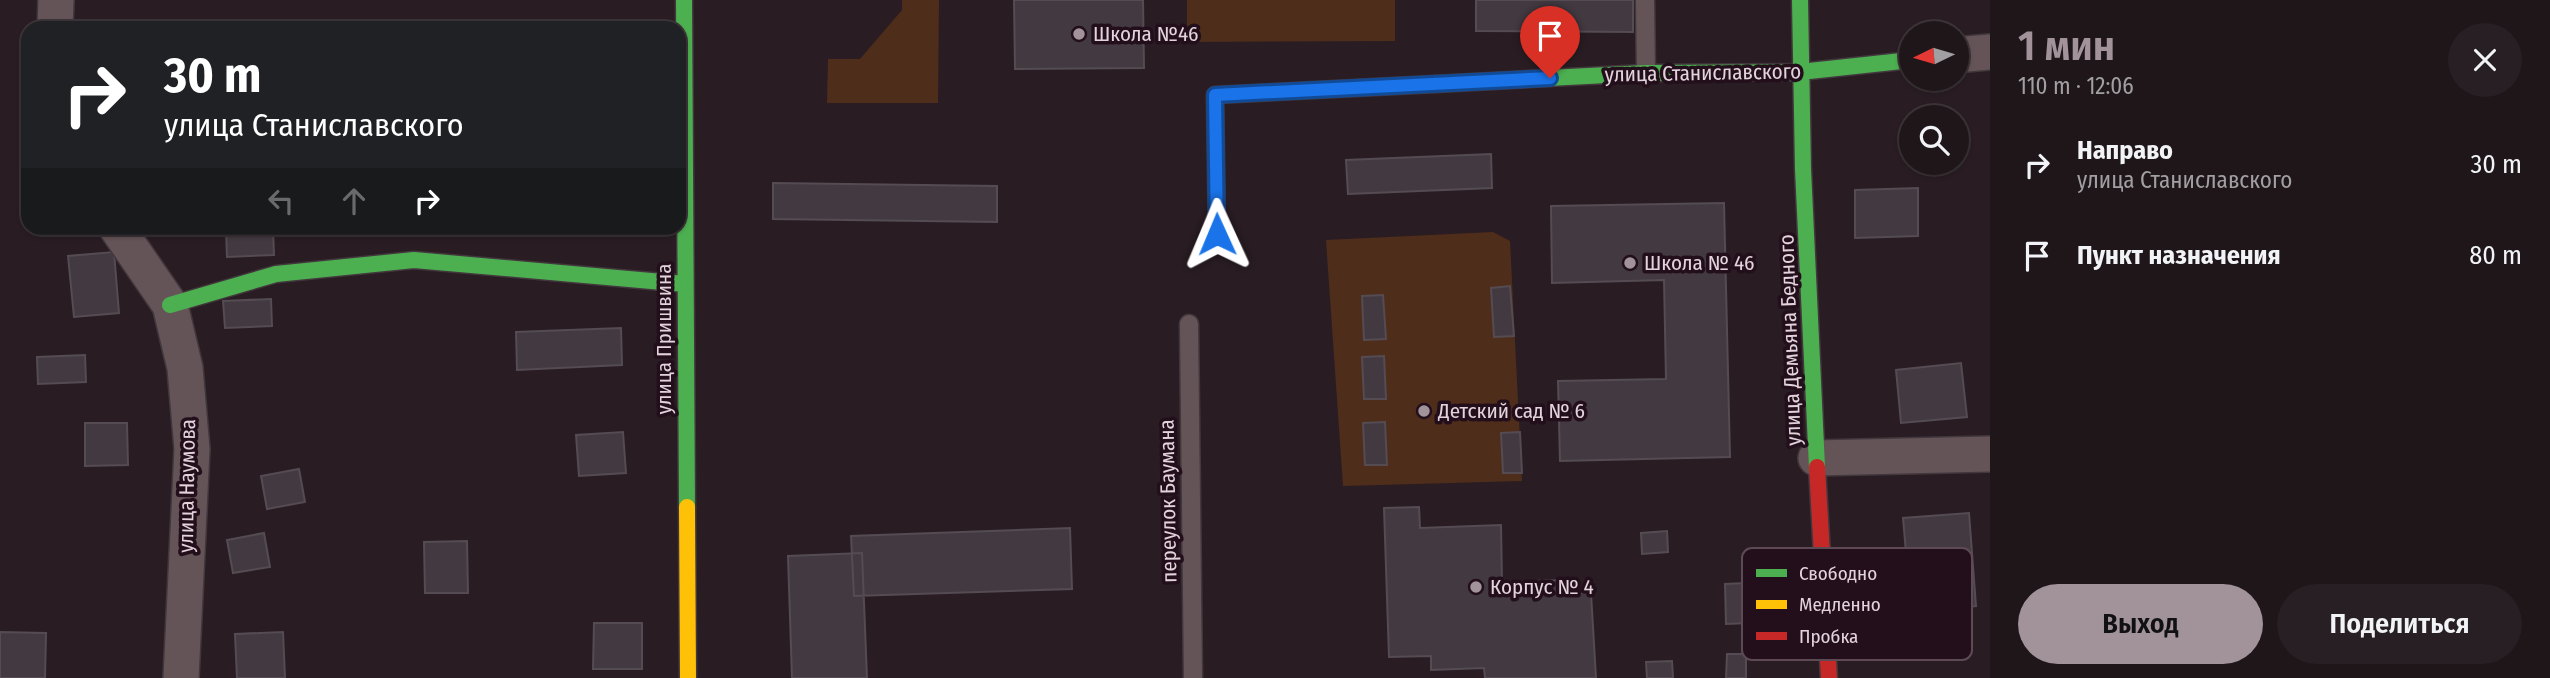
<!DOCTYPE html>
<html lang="ru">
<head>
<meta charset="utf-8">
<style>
  body { margin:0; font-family:"Fira Sans Condensed",sans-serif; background:#271f23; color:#f1f3f6; height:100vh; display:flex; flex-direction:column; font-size:26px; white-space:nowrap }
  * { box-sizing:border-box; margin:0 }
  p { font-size:23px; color:#a19fa2 }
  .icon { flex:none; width:38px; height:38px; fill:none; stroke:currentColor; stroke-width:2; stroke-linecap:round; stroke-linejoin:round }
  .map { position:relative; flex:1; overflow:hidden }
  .side { display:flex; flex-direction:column; background:#1f161a; width:560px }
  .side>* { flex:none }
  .hud { position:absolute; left:21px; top:21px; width:665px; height:214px; border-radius:21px; box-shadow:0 2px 5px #0004,0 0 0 2px #3c3539; background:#202124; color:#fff; overflow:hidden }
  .needle { width:46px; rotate:265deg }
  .controls { position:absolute; left:1899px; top:21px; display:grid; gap:14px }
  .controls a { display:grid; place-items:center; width:70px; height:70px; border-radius:50%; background:#1f161a; box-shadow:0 2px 5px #0004,0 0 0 2px #3c3539; font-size:35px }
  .pin { position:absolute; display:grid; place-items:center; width:60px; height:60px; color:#fff; margin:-72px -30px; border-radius:50% 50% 50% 0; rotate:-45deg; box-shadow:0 0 7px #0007 }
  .pin .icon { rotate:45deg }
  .me { position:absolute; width:77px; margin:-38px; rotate:359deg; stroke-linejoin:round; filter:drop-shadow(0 0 5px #0008) }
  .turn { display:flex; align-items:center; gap:24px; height:147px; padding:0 28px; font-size:32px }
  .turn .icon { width:91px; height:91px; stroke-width:2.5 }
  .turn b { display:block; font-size:49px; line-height:60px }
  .lanes { display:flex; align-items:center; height:66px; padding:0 28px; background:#0003; justify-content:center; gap:35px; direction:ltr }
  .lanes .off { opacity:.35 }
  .round { display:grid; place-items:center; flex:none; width:74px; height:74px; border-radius:37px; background:#271f23 }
  .headline { display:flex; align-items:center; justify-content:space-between; height:119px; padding:0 28px }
  h1 { font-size:42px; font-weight:600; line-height:52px; color:#a2939b }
  .cta { display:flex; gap:14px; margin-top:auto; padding:14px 28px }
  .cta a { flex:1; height:80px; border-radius:42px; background:#a2939b; color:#111; font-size:28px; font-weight:600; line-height:80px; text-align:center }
  .cta a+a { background:#271f23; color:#f1f3f6 }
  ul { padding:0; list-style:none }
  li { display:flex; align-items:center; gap:21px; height:91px; padding:0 28px }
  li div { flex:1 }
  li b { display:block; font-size:26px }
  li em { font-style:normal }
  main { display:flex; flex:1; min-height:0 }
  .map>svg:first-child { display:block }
  .green { fill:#4f2d1b }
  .building { fill:#433a41; stroke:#544b53; stroke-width:2 }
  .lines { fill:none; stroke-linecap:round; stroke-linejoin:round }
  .lane-casing { stroke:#42373d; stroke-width:21 }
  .street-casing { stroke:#42373d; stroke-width:38 }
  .fast-casing { stroke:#42373d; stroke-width:19 }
  .slow-casing { stroke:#42373d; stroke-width:19 }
  .jam-casing { stroke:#42373d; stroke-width:19 }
  .lane { stroke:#655457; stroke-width:18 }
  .street { stroke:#655457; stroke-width:35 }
  .fast { stroke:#4caf50; stroke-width:16 }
  .slow { stroke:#ffc107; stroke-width:16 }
  .jam { stroke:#c62828; stroke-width:16 }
  .route-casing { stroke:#114b97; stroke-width:18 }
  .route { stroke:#1a73e8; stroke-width:12 }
  .poi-dot { fill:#a2939b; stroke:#230f1b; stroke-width:2.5 }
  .labels { text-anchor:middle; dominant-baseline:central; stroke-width:7; stroke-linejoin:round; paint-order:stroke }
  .poi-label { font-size:21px; fill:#e3d3db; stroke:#230f1b; text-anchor:start }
  .street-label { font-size:21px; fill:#e3d3db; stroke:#230f1b }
  .key { fill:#230f1b; stroke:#5d4a55; stroke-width:2 }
  .key-label { font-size:19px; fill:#e3d3db }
</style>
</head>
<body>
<main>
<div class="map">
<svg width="1990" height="678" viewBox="0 0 1990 678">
  <rect width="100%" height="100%" fill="#291d23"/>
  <!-- green -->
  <path class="green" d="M902,0h37l-1,103h-111l1,-44h32l42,-49z
    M1187,0h208v41l-208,1z
    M1493,232l17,9 12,240 -179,5 -17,-246z"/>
  <!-- building -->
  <path class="building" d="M1014,0h129l1,68 -129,1z
    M1476,0h157v32l-157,-1z
    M1491,154l1,34 -144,6 -2,-34z
    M773,183l224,3v36l-224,-3z
    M1918,188v48l-63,2v-48z
    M1724,203l6,254 -170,4 -2,-80 108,-2 -2,-99 -112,3 -1,-77z
    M273,228l1,27 -47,2 -1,-27z
    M114,252l5,61 -45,4 -6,-61z
    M1510,286l4,50 -20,1 -3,-49z
    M1383,295l3,44 -22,1 -2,-44z
    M271,299l1,27 -47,2 -2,-27z
    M621,328l1,37 -105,5 -1,-38z
    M85,355l1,27 -48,2 -1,-27z
    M1384,356l2,43h-22l-2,-42z
    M1961,363l6,54 -66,6 -5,-53z
    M1385,422l2,43h-22l-2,-42z
    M85,423h42l1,42 -43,1z
    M623,432l3,41 -47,3 -3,-41z
    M1520,432l2,41h-19l-2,-40z
    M299,469l6,33 -38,7 -6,-33z
    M1419,507l1,21 81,-3 1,57 63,-2v13h26l5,85h-111l-1,-10 -53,2v-14l-42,1 -5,-149z
    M1969,513l7,93 -65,5 -8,-93z
    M1070,528l2,61 -218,7 -3,-60z
    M1667,531l1,21 -26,2 -1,-21z
    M264,533l6,34 -37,6 -6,-33z
    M467,541l1,52h-43l-1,-51z
    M862,553l5,125h-75l-4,-122z
    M1747,583l2,40 -23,1 -1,-40z
    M594,623h48v46h-49z
    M0,632l46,1 -1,45h-45z
    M283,632l2,46h-48l-2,-44z
    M1727,654h19v24h-20z
    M1672,661l1,17h-26l-1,-16z"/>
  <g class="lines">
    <!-- lane casing -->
    <g class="lane-casing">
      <path id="lane" d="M1645,0l1,73
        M1189,324l4,354"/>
    </g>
    <!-- street casing -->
    <g class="street-casing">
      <path id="street" d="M55,28l1,-28
        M1956,55l34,-3
        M117,228l53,77 15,63 7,81 -11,229
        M1816,458l174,-4"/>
    </g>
    <!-- fast casing -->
    <g class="fast-casing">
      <path id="fast" d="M684,0l3,507
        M1800,0l3,169 14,298
        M1435,84l211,-11 154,-1 111,-12
        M170,305l106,-31 138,-14 271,24"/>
    </g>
    <!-- slow casing -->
    <g class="slow-casing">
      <path id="slow" d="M1217,234l-2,-139 220,-11
        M687,507l1,171"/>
    </g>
    <!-- jam casing -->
    <g class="jam-casing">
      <path id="jam" d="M1817,467l12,211"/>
    </g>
    <!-- lane -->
    <use href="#lane" class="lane"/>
    <!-- street -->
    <use href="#street" class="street"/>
    <!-- fast -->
    <use href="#fast" class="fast"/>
    <!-- slow -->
    <use href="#slow" class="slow"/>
    <!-- jam -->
    <use href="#jam" class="jam"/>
  </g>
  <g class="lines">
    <!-- route casing -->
    <g class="route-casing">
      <path id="route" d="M1217,234l-2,-139 335,-17"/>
    </g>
    <!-- route -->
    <use href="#route" class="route"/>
  </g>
  <!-- markers -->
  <g class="poi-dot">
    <circle cx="1079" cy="34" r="7"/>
    <circle cx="1630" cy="263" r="7"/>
    <circle cx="1424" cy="411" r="7"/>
    <circle cx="1476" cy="587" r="7"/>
  </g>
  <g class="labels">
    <!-- poi labels -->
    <g class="poi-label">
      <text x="1093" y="34">Школа №46</text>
      <text x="1644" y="263">Школа № 46</text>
      <text x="1438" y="411">Детский сад № 6</text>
      <text x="1490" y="587">Корпус № 4</text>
    </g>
    <!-- street labels -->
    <g class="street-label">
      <text transform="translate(1703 73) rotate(-1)">улица Станиславского</text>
      <text transform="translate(664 339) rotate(-90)">улица Пришвина</text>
      <text transform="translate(1790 340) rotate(-92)">улица Демьяна Бедного</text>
      <text transform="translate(187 486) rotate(-89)">улица Наумова</text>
      <text transform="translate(1168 501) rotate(-91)">переулок Баумана</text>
    </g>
  </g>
  <!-- legend -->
  <rect x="1742" y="548" width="230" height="112" rx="10" class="key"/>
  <rect x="1756" y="569" width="31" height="8" fill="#4caf50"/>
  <rect x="1756" y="600" width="31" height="9" fill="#ffc107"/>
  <rect x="1756" y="632" width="31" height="8" fill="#c62828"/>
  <g class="key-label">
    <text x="1799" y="580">Свободно</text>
    <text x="1799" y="611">Медленно</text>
    <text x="1799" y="643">Пробка</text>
  </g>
</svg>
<div class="controls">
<a><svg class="needle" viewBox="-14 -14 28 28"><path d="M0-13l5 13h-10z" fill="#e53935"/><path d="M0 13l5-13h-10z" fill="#a19fa2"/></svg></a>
<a><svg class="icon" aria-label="search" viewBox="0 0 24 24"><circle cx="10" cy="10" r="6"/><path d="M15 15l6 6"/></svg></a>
</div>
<div class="pin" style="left:1550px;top:78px;background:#d93025"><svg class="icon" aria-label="arrive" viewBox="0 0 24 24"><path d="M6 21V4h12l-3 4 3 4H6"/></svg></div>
<svg class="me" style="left:1217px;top:234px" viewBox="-20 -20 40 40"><path d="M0-17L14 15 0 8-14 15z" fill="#1a73e8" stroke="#fff" stroke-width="4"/></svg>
<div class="hud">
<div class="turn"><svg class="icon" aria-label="right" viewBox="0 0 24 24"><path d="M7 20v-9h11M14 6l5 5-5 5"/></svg><div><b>30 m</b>улица Станиславского</div></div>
<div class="lanes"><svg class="icon off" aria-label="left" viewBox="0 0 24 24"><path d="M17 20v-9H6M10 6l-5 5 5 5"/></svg><svg class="icon off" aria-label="ahead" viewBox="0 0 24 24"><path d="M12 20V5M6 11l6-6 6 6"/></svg><svg class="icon" aria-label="right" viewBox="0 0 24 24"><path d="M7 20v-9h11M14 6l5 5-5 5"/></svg></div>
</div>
</div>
<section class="side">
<div class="headline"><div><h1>1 мин</h1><p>110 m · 12:06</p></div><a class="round"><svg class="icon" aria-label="close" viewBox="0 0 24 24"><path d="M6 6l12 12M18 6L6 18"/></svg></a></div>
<ul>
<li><svg class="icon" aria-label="right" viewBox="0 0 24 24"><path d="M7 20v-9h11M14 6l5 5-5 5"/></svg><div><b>Направо</b><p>улица Станиславского</p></div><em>30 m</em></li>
<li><svg class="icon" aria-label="arrive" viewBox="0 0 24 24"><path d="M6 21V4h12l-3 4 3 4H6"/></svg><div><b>Пункт назначения</b></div><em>80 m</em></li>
</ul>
<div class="cta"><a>Выход</a><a>Поделиться</a></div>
</section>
</main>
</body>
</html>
